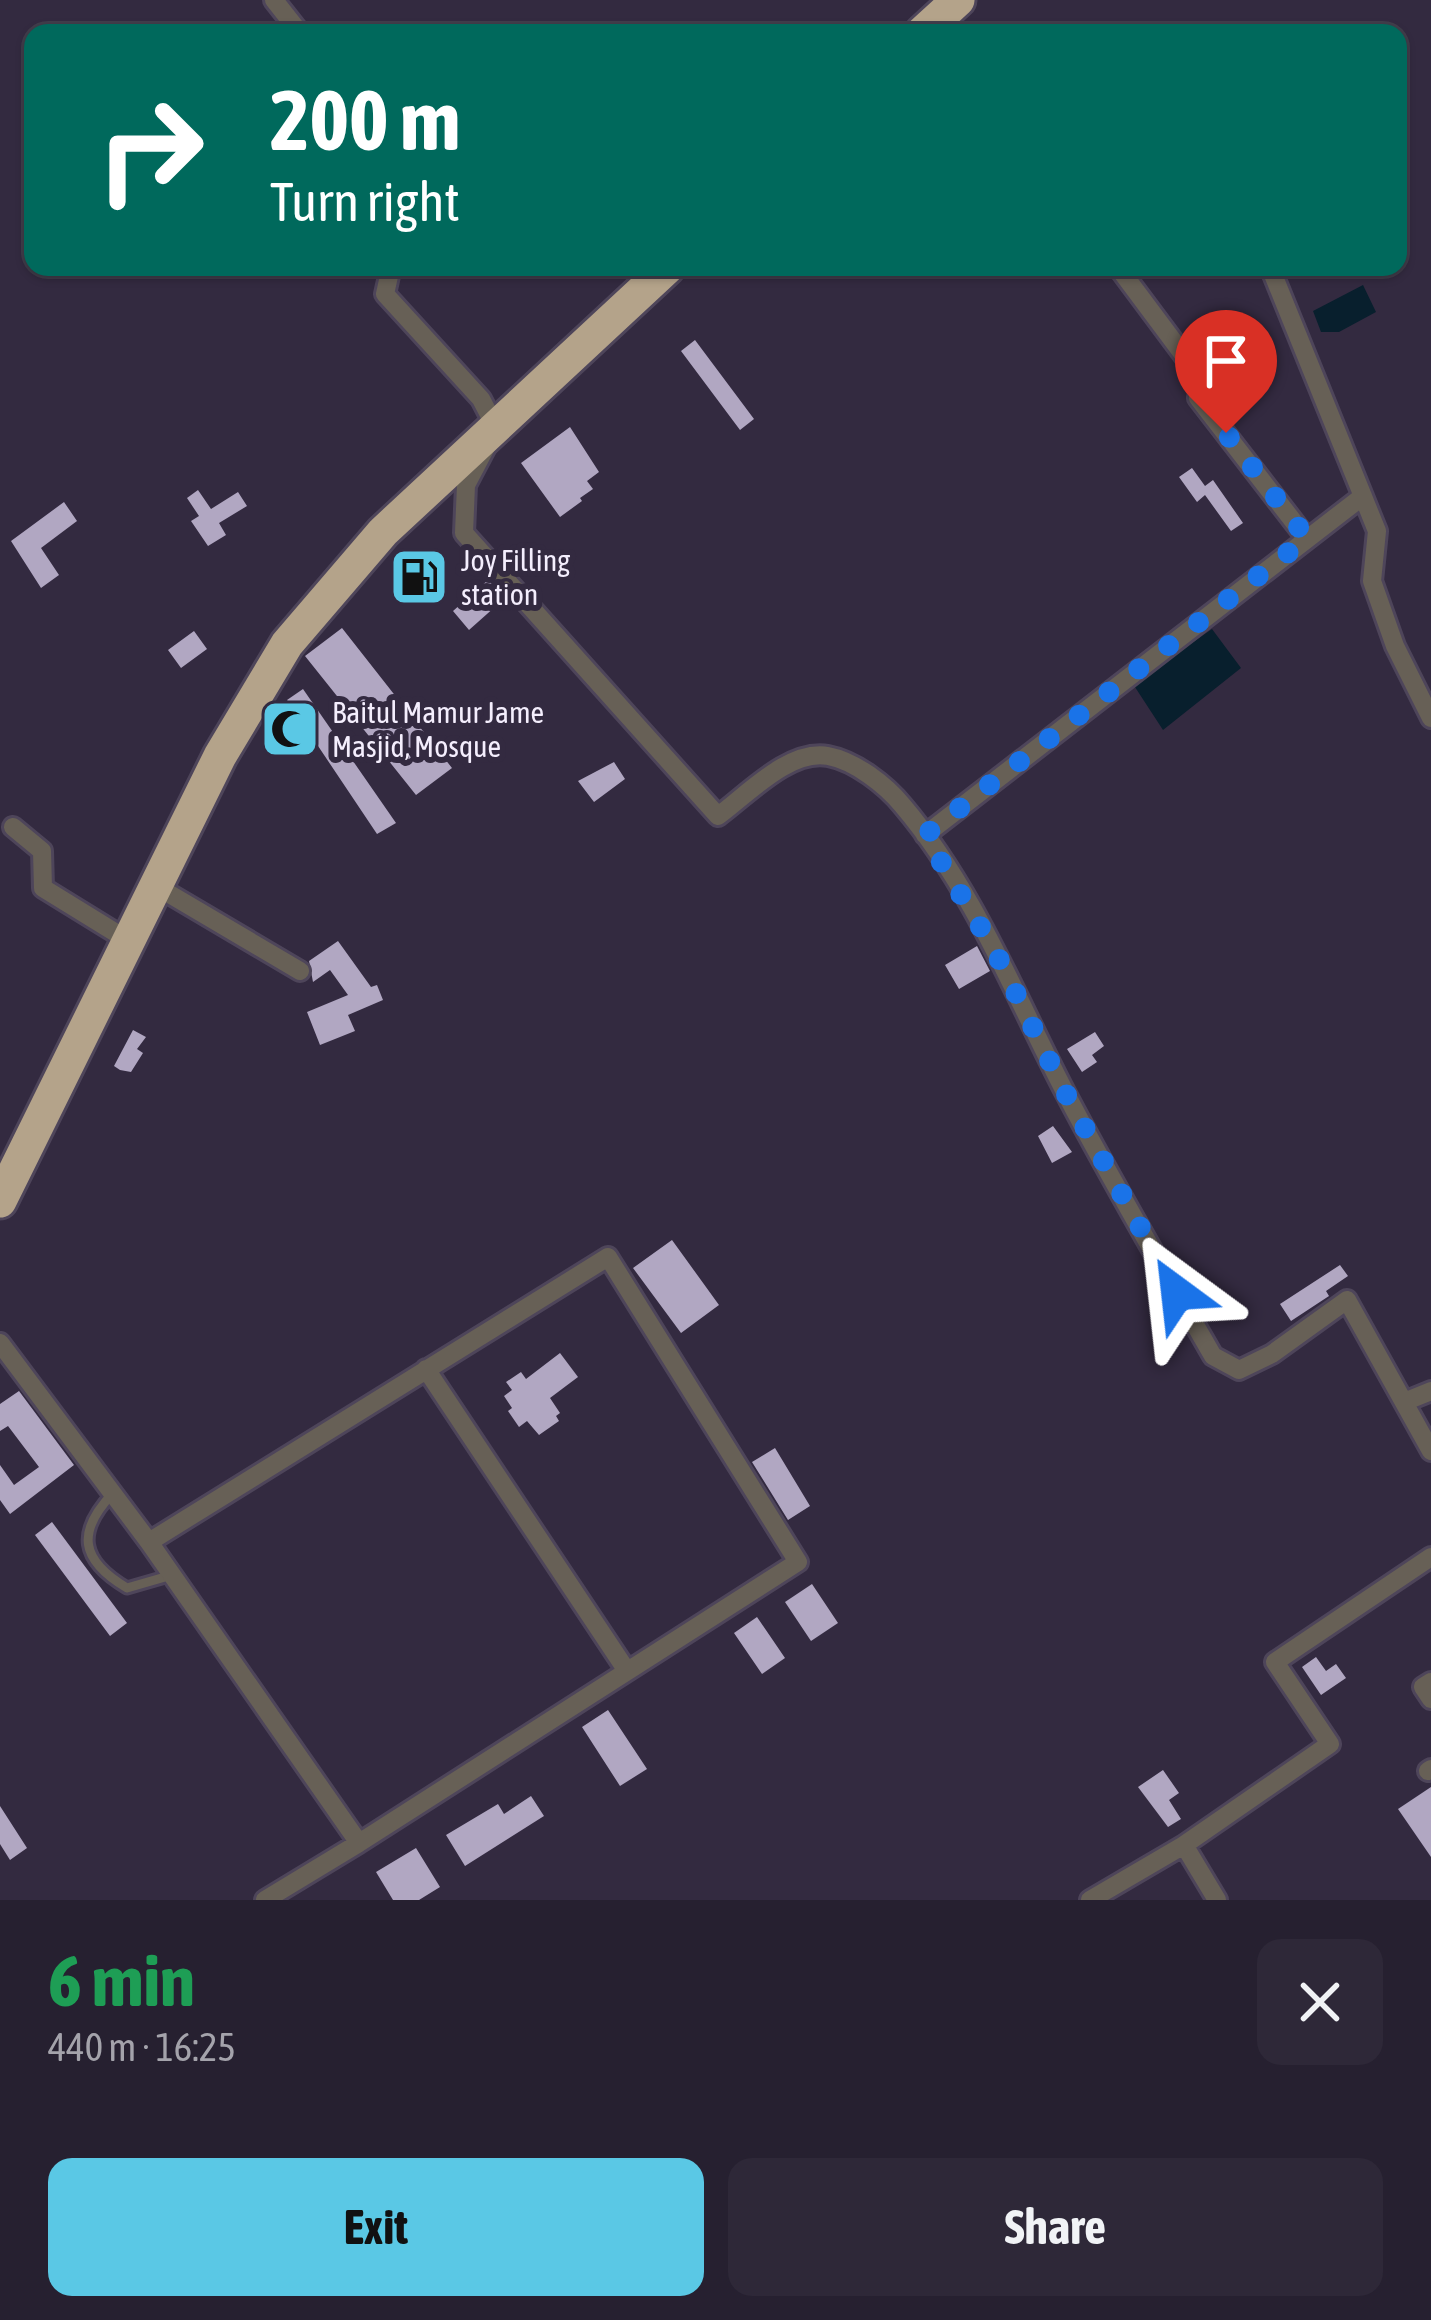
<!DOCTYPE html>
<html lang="en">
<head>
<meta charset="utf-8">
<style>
  body { margin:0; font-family:"Asap Condensed",sans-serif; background:#2e2838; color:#f1f3f6; height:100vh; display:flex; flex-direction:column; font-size:45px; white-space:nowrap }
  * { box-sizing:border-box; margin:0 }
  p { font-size:39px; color:#a4a3ab }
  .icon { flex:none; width:66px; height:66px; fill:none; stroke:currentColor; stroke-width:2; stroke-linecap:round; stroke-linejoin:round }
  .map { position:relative; height:1900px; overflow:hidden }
  .side { display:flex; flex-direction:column; background:#262030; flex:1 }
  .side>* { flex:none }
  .hud { position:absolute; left:24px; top:24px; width:1383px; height:252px; border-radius:24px; box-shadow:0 3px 9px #0004,0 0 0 3px #423e4c; background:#00695c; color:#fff; overflow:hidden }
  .pin { position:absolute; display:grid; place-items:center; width:102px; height:102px; color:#fff; margin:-123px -51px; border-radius:50% 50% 50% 0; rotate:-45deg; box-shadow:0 0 12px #0007 }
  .pin .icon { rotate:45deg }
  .me { position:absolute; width:132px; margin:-66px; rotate:330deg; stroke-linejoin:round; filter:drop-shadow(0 0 9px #0008) }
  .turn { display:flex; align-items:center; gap:42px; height:252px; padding:0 48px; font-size:54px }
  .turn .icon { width:156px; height:156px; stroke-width:2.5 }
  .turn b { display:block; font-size:84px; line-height:102px }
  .round { display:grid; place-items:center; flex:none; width:126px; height:126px; border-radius:24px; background:#2e2838 }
  .summary { display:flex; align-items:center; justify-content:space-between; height:204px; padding:0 48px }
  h1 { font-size:72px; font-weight:700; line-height:90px; color:#1e9e55 }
  .cta { display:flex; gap:24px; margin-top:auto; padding:24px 48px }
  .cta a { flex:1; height:138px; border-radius:24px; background:#5ac8e5; color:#111; font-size:48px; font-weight:700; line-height:138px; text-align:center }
  .cta a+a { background:#2e2838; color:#f1f3f6 }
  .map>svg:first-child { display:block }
  .water { fill:#081f2d }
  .building { fill:#b1a7c2 }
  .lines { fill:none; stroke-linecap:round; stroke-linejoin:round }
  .lane-casing { stroke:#4e455a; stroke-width:15 }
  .street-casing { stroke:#4e455a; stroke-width:24 }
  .highway-casing { stroke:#4e455a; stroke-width:39 }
  .lane { stroke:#676056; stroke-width:9 }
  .street { stroke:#676056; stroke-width:18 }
  .highway { stroke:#b4a38a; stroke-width:33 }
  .route { stroke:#1a73e8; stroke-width:21; stroke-dasharray:0 37.8 }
  .labels { text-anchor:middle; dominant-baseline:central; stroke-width:12; stroke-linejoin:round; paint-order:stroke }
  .poi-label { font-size:30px; fill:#f4eefd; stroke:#332a40; text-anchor:start }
</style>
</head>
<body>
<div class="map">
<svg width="1431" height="1900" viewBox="0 0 1431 1900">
  <rect width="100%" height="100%" fill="#332a40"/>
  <!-- water -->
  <path class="water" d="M1363,285l13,27 -37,20h-18l-8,-21z
    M1212,629l29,39 -78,62 -30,-46z"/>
  <!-- building -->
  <path class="building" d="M695,340l59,79 -14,11 -59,-79z
    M570,427l29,45 -12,9 6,8 -13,9 2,3 -22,16 -39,-54z
    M1192,468l13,18 8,-6 30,43 -12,8 -26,-36 -8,7 -18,-25z
    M198,490l13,19 27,-17 9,14 -28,17 7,12 -18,11 -17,-25 8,-5 -12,-18z
    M64,502l13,19 -36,27 18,27 -18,13 -30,-47z
    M488,580l17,18 -36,32 -16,-19z
    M342,628l110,140 -36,27 -111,-139z
    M194,631l13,18 -26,19 -13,-18z
    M303,689l93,134 -19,11 -69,-103 -24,26 -20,-21 29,-27 -6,-9z
    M614,762l11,17 -31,23 -16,-21z
    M338,941l33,46 6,-2 6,15 -35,15 7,16 -35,14 -13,-33 41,-17 -18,-25 -17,12 -4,-21z
    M977,946l13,25 -31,18 -14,-24z
    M133,1030l13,7 -9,12 6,4 -12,19 -11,-2 -6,-4z
    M1095,1032l9,14 -12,9 5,7 -15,10 -15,-23z
    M1053,1126l19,26 -20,11 -14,-27z
    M672,1240l47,65 -38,28 -48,-65z
    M1340,1265l8,11 -22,15 3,5 -38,25 -11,-17z
    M560,1353l18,24 -28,21 10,15 -4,3 3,5 -20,14 -12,-14 -8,6 -11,-16 4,-3 -8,-12 8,-6 -6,-8 15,-10 5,7z
    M19,1391l55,74 -64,49 -10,-14v-35l14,20 25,-18 -31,-41 -8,5v-27z
    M775,1448l35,58 -22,14 -36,-58z
    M52,1522l75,101 -17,13 -75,-101z
    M812,1584l26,39 -27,18 -26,-39z
    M757,1617l28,41 -23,16 -28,-41z
    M1316,1657l10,14 10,-7 10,14 -25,17 -19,-28z
    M608,1710l39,59 -27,17 -38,-59z
    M1163,1770l16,23 -10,7 12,19 -13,8 -30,-40z
    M1431,1787v70l-33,-48z
    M531,1796l13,20 -79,50 -19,-31 52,-31 6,10z
    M0,1806l27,42 -17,12 -10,-16z
    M416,1848l24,39 -21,13h-26l-17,-28z"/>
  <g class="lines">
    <!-- lane casing -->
    <g class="lane-casing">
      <path id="lane" d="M113,1493c-37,39 -33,67 14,95l45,-13"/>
    </g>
    <!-- street casing -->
    <g class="street-casing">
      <path id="street" d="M274,0l26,33
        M391,267l-6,27 96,105 15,29 -30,57 -2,48 254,283c29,-21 71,-67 110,-60 27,5 58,29 75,50 71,84 112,190 162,286 47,90 98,177 148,264l26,14 33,-16 75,-54 84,151
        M1118,267l85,114 -5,17 109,141
        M1270,267l107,264 -5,50 23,65 36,72
        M13,827l29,24 1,37 86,53
        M925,835l438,-339
        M156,886l144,85
        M0,1343l149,199 210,301 439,-281 -190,-305 -459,285
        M426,1369l201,302
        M1404,1402l27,-11
        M1431,1682l-8,5 8,12
        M1428,1771l3,-2
        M1184,1845l146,-101 -55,-82 156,-105
        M265,1900l94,-57
        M1090,1900l94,-55 33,55"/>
    </g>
    <!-- highway casing -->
    <g class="highway-casing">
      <path id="highway" d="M922,33l36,-33
        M0,1201l220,-445 67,-112 96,-112 285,-265"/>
    </g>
    <!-- lane -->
    <use href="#lane" class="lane"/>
    <!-- street -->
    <use href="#street" class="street"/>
    <!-- highway -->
    <use href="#highway" class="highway"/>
  </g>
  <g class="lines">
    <!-- route -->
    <path class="route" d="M1177,1293l-112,-201 -70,-141 -70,-116 382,-297 -81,-105"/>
  </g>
  <!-- icons -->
  <defs>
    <g id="fuel-square" transform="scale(3)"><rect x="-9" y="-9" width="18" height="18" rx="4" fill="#5ac8e5" stroke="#332a40"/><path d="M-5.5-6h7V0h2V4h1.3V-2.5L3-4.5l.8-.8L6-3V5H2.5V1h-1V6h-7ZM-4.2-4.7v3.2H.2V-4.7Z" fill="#111"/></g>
    <g id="mosque-square" transform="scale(3)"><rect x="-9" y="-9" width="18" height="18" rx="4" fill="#5ac8e5" stroke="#332a40"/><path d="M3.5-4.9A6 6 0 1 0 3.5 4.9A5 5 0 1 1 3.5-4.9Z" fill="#111"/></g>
  </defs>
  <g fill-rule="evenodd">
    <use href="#fuel-square" x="419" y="577"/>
    <use href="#mosque-square" x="290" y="729"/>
  </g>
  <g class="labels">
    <!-- poi labels -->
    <g class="poi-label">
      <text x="461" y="560">Joy Filling<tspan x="461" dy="34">station</tspan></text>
      <text x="332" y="712">Baitul Mamur Jame<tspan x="332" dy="34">Masjid, Mosque</tspan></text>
    </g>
  </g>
</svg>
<div class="pin" style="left:1226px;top:433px;background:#d93025"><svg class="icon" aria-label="arrive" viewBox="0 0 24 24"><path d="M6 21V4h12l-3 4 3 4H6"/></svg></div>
<svg class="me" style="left:1177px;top:1293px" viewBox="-20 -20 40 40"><path d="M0-17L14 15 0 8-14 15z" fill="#1a73e8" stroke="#fff" stroke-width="4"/></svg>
<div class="hud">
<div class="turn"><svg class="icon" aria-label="right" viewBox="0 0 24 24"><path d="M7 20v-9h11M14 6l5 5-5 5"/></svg><div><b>200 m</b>Turn right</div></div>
</div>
</div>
<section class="side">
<div class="summary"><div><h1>6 min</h1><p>440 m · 16:25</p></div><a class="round"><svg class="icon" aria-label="close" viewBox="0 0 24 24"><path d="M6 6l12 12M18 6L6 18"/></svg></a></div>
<div class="cta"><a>Exit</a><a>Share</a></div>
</section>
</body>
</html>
